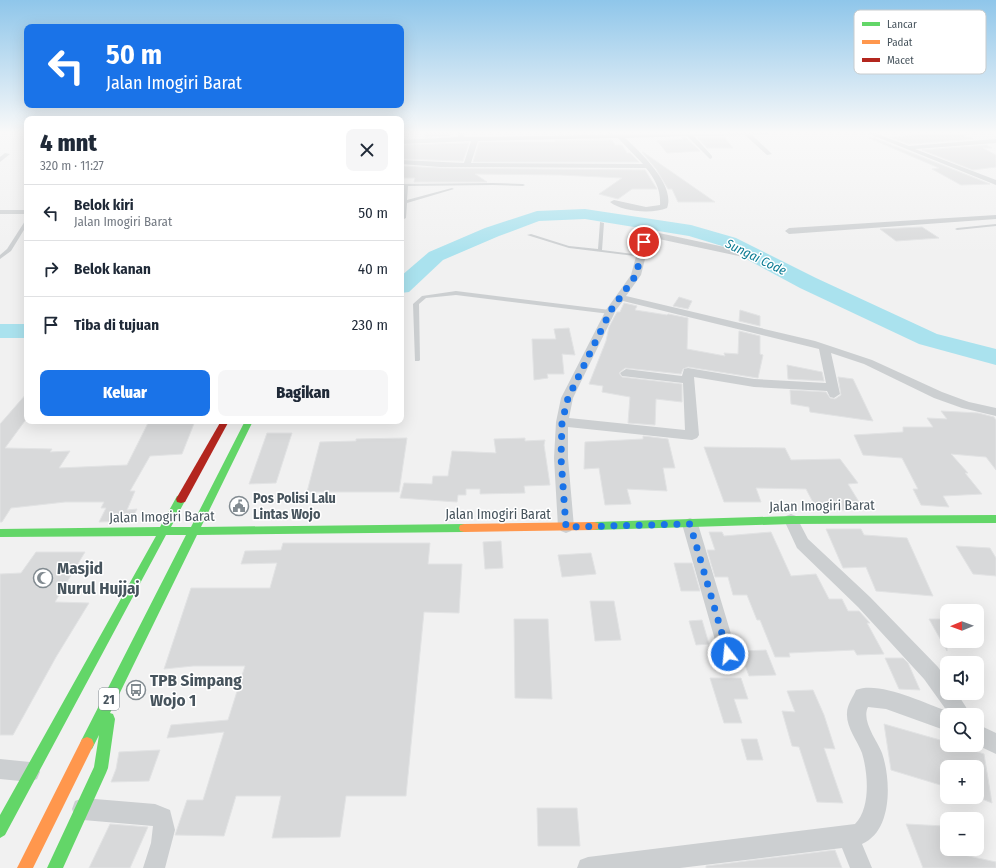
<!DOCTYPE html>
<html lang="id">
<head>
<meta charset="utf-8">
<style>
  body { margin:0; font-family:"Fira Sans Condensed",sans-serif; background:#f6f6f7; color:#1f2937; height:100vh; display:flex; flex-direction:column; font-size:15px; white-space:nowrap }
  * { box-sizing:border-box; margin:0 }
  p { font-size:13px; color:#747a83 }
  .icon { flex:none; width:22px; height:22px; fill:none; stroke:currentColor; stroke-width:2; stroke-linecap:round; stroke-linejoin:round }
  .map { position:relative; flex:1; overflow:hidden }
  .details { position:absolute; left:24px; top:116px; width:380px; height:308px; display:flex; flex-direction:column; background:#fff; border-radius:8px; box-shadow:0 4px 16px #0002 }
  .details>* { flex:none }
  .hud { position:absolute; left:24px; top:24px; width:380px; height:84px; border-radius:8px; box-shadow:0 4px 16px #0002; background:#1a73e8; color:#fff; overflow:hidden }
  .needle { width:26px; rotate:269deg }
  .controls { position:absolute; left:940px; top:604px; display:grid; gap:8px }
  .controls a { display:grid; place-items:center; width:44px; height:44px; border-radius:8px; background:#fff; box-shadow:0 4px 16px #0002; font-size:20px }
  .pin { position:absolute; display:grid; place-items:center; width:34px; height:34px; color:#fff; margin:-17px; border:2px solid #fff; border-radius:50%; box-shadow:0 1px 4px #0007 }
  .me { position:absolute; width:44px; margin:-22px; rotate:344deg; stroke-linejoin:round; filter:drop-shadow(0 0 3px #0008) }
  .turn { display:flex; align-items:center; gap:14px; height:84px; padding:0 16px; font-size:18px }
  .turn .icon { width:52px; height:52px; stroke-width:2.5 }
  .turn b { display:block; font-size:28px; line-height:34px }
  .round { display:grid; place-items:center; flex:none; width:42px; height:42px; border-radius:8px; background:#f6f6f7 }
  .head { display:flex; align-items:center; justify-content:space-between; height:68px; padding:0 16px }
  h1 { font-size:24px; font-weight:800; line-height:30px }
  .cta { display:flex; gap:8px; margin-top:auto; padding:8px 16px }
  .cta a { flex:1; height:46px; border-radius:8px; background:#1a73e8; color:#fff; font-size:16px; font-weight:800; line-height:46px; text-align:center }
  .cta a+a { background:#f6f6f7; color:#1f2937 }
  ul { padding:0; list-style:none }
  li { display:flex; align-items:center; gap:12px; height:56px; padding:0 16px; border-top:1px solid #e0e1e3 }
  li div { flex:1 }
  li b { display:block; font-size:15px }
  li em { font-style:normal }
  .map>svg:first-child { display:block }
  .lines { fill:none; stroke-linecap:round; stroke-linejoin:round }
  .river { fill:#aae2ee; fill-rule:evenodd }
  .building { fill:#d8d9da; stroke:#e2e3e4 }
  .lane { fill:#cccfd1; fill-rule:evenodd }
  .street { fill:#cccfd1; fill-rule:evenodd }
  .fast { fill:#63d668; fill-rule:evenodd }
  .slow { fill:#ff974d; fill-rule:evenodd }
  .jam { fill:#b3261e; fill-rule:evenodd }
  .route { stroke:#1a73e8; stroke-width:7; stroke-dasharray:0 12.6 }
  .labels { text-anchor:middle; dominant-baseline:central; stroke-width:3; stroke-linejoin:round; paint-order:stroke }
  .far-water-label { font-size:13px; font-style:italic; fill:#0d7c94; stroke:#fff }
  .shield { fill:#fff; stroke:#7e878e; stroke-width:1 }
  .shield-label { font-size:13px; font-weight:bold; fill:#47545d }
  .poi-label { font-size:14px; font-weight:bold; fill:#47545d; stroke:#fff; text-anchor:start }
  .street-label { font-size:14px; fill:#47545d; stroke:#fff }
  .near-poi-label { font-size:17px; font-weight:bold; fill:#47545d; stroke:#fff; text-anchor:start }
  .key { fill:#fff; stroke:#c8ccce; stroke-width:1 }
  .key-label { font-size:11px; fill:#47545d }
</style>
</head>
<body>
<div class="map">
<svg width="996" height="868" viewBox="0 0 996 868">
  <rect width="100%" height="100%" fill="#f1f1f1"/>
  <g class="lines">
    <!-- river -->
    <path class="river" d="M585,209l106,16 45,13 80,40 121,56 59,15v16l-77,-21 -119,-56 -78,-42 -33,-10 -104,-17 -46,2 -40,15 -56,24 -34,32 -8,1v-17l28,-24 56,-24 52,-17z
      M0,324h27v14h-27z"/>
  </g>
  <!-- building -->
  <path class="building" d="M426,133h23v3l-24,1z
    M936,134h24l13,5 -64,5 -20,-7z
    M697,137h27l9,11h-26z
    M682,138h4l14,13 -33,2 -10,-12 27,-2z
    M869,138h5l116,46 -29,1 -29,-16 7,-1z
    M612,140l3,5h7l5,8h3l9,9h-166l6,-20h76v-1z
    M469,143l-6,18 -62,-2v-14z
    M986,145l6,3h-9l13,7v12l-23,3 -51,-20z
    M642,152h1l72,50h-37l-6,-13h-4l-12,-20z
    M401,166l39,2 205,2 12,19h-25l-14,10 -19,-5 23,-16 -61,-3 -86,-1 12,8h-73l1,-4h-14z
    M922,227l17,11 -43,3 -16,-12z
    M679,297l13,4 -4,8 -15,-3z
    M624,303l13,3 -2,4 32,5 1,-1 20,4 -1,31 38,7 -1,-3 14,1 1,-23 21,5v18l3,1 -5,23 -70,-11 -5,2 -2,5 -56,-6 -6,5 3,4 60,7v18l-26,-3 -1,26 -27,-2 2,-26 -28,-5 1,-6 -14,-2 17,-43 3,-14 8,-15h3z
    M740,310l20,6v10l-21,-5z
    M569,328l6,27 -13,-1 2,20h-17l1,4 -14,2 -2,-41h24l-2,-10z
    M787,365l35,7 2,9 -36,-2z
    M838,377l15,2 20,42 -63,-9 -1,-5 -18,-3 -1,-14 36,2 4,6 5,1 6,-4z
    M27,393v25l-22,30 47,1 -2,3 20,-1 -11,17 68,-3 22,-44h46l-13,33 -32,2 -20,35h5l-8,19 10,-1 -6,12 -32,1 7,-14h-5l3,-6h-39l-54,6 -9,14h-2v-98z
    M941,411l37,2 16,4 2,3v50l-10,-13 -35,-3 17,19h-3l17,21 -39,2 6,11 -28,-2 -8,-16h5l-16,-31 -39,-3 -9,-20 49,-3v-5h30l-6,-9 20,1z
    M267,433h25l-16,50 -27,1z
    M643,436l25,3 7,29h-12l4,23 -40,-2 4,15 -26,1 -6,-37 -15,1 1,-27 58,-3z
    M407,438l-8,54h-92l13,-50 36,-1v-2z
    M525,438v3l20,-1 -1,5 6,40 -26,1 1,7 -45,1v-5h-14v6h-8l-1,7 -57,-4 4,-15 28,1 1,-8h15l4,-25 44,2 -2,-14z
    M704,447l81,1 6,12 49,-1 18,24 -10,1 16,26h-47l-11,-21 -50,-1 5,14h-37z
    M826,529h35l3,6 43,3 26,58 -57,-5 -10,-24 -23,1z
    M709,532h13l2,4 47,-4 20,44 25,-2 13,25h13l6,12h11l11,12h-3l17,31 -27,1 -3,-5 -65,3 1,4h-15l-15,-37h-3l-10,-25h-14l-5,-18h-13l-8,-27h8z
    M501,541l2,27 -18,1 -2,-27z
    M283,543h147l-2,21h34l-3,49 -35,-1 -18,184h-60l-6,41 -68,1 9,-42h-45l-12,40 -49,-1 12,-35h16l21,-68 -57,6 4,-13 57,-5 17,-54h-52l-29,3 27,-81h79l7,-25 -36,1 4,-13 36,-1z
    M956,546l34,2 6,10v18l-23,-2z
    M36,552h49l-30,50 34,1 -33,54 -43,78h-13v-161l21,-1z
    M591,553l5,21 -34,3 -4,-22z
    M674,563h18l8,28h-19z
    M590,601h24l7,39 -26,1z
    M514,619h34l4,80 -37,-1z
    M929,619h18v32z
    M702,620l7,24 -13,1 -7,-24z
    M766,650l10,25 -27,1 -9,-25z
    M885,658h18l5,5 12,27 -21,-1z
    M710,678h31l7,21h-14l8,24h-18z
    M813,690l11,25 11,34 -11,-1 19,55 -26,-1 -18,-55 -7,-1 -10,-35 13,1 -8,-21z
    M884,724l63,18v3h9l28,9 8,49 -15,-6v-30h-30v20l-56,-17z
    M741,739h16l6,21h-16z
    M160,750l-11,31 -38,1 5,-13 3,-17z
    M537,808h40l3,38h-42z
    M110,824l38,3 -18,41h-41z
    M906,824l38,2 3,7v16h7l1,4 41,9v6h-73z
    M835,850l7,18h-136v-2z"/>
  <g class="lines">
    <!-- lane -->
    <path class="lane" d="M609,133h4l2,3 -3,1z
      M493,183l30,1 2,1 -2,1 -30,-1 -85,1 -1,14 45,-12 2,1 -47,14 -1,15 -2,1 -2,-1 2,-32h-3v-2z
      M25,221h2v4l-16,26 -11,8v-4l7,-6z
      M600,222l4,1 -2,27 39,5 2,1v1l-74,-9 -42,-13 4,-1 38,12 29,3z
      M996,224v2l-39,4 -2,-1 2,-1z
      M456,291l154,19 3,2 -3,2 -154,-19 -30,3 -7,6 1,56 -1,1h-4l-2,-57 9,-8z"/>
    <!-- street -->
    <path class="street" d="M458,133h6v4l306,-4 -3,2h-15l20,19 -5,1 -22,-20 -51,1 18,20v2l-2,1 -23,-23 -62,2c15,14 51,47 42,70 -14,6 -45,4 -57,-6l4,-2 32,7 14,-2c1,-15 -5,-26 -14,-37l-206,-1 -39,-3v-4l63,3 7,-22 -70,3v-4l57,-3zM618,138l25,26 -172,-1 7,-22z
      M867,133h8l34,13 87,-7v4l-81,6 81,31v5z
      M5,153l5,1 -10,8v-5z
      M0,210h27v4h-27z
      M996,215v4l-207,15 -4,-3 4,-3z
      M648,233h11l89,19 4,3 -4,3 -89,-19h-9l-9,36 -15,21 189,45 57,19 70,32 27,10 27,6v8l-34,-8 -28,-10 -70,-34 -33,-11 9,41 -6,4 -4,-1 -3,-6 -73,-4 -60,-10 5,58 -2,3 -5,2 -124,-13v31l6,69 -3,4 -5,2 -5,-2 -3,-4 -4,-69 2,-36 5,-24 45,-88 25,-35 10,-37zM623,301l196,48 7,34 -72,-4 -66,-11 -4,1 -2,7 -56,-7 -6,4 2,3 61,7 2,47 -116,-12 4,-20 43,-88z
      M791,514l5,2 12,23 62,58 68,70 9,13v13h10l14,22h-24v16l-61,-22 -18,-2c-7,14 9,33 14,46 9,26 11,78 -20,91l10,24h-22l-8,-20 -162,20h-103l3,-8 8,-3 267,-33c16,-16 13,-51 7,-71 -5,-13 -16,-26 -15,-40 0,-8 6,-16 9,-23 24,-9 67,13 91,21l-23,-32 -66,-72 -61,-59 -13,-28 2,-4z
      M690,518l5,2 3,4 39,130 -3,6 -6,3 -6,-3 -3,-6 -37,-130 3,-4z
      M977,724l19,9v21l-19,-9z
      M0,759l30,3 7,3 3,7 -3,7 -7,3 -30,-3z
      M83,798l72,6 15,6 5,20 -10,38h-22l8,-25 2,-17 -70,-6 -8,-3 -3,-8 3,-8z"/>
    <!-- fast -->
    <path class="fast" d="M245,421h8l-52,106 263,-3 4,1 1,3 -1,3 -4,1 -267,3 -87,178 3,1 2,5 -7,49 -2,5 -43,95h-16l47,-101 5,-32 -7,14 -5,2 -5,-2 -2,-5 2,-5 104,-204h-20l-161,300 -5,3v-23l156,-279 -156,1v-8l160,-2 17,-31 4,-1 4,1 1,3 -15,28h20z
      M996,515v8l-205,1 -197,6 -4,-1 -1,-3 1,-3 4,-1 197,-6z"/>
    <!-- slow -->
    <path class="slow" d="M594,522l4,1 1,3 -1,3 -4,1 -130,2 -4,-1 -1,-3 1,-3 4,-1z
      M87,737l5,2 2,5 -61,124h-16l65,-129z"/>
    <!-- jam -->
    <path class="jam" d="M221,421h8l-44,81 -4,1 -4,-1 -1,-3z"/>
  </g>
  <!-- sky -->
  <linearGradient id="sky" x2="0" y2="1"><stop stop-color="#8fc6ea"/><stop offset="0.52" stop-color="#f9f9f9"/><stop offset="1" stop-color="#f9f9f9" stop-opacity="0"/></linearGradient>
  <rect width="996" height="254" fill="url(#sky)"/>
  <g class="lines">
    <!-- route -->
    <path class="route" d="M644,242l-8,33 -25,35 -43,88 -6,24 -1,36 5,69 124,-3 38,130"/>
  </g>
  <!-- icons -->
  <defs>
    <g id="civic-ring" transform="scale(1)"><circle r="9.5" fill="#fff" stroke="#828b91" stroke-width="1.5"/><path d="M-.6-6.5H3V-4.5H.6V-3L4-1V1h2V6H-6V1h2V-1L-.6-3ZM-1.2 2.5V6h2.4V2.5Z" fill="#828b91"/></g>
    <g id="mosque-ring" transform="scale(1)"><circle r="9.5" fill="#fff" stroke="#828b91" stroke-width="1.5"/><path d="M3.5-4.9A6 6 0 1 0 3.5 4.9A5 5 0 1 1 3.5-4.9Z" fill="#828b91"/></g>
    <g id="bus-ring" transform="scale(1)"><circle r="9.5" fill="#fff" stroke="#828b91" stroke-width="1.5"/><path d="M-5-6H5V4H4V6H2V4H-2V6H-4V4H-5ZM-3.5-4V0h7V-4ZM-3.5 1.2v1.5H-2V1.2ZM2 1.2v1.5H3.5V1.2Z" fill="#828b91"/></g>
  </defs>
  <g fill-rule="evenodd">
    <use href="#civic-ring" x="239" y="506"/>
    <use href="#mosque-ring" x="43" y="578"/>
    <use href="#bus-ring" x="136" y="690"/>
  </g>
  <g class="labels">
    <!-- far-water labels -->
    <g class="far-water-label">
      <text transform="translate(756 257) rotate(26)">Sungai Code</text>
    </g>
    <!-- shield labels -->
    <rect class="shield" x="99" y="688" width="20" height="22" rx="3"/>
    <g class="shield-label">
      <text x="109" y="699">21</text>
    </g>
    <!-- poi labels -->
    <g class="poi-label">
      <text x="253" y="498">Pos Polisi Lalu<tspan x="253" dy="16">Lintas Wojo</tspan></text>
    </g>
    <!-- street labels -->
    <g class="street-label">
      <text transform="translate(822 506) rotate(-1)">Jalan Imogiri Barat</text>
      <text x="498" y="514">Jalan Imogiri Barat</text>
      <text transform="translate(162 517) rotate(-1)">Jalan Imogiri Barat</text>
    </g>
    <!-- near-poi labels -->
    <g class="near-poi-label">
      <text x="57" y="568">Masjid<tspan x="57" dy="20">Nurul Hujjaj</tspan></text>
      <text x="150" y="680">TPB Simpang<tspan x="150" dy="20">Wojo 1</tspan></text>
    </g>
  </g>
  <!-- legend -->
  <rect x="854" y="10" width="132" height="64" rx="6" class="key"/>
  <rect x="862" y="22" width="18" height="4" fill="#63d668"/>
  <rect x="862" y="40" width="18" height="4" fill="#ff974d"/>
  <rect x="862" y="58" width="18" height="4" fill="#b3261e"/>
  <g class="key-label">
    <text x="887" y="28">Lancar</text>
    <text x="887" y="46">Padat</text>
    <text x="887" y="64">Macet</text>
  </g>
</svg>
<div class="controls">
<a><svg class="needle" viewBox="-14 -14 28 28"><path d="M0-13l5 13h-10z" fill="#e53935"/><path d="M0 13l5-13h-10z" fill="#747a83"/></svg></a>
<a><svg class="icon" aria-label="sound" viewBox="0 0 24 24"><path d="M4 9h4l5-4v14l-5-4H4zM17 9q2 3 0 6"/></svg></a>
<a><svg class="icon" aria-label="search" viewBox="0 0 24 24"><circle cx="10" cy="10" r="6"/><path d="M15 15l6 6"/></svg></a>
<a>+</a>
<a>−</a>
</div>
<div class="pin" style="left:644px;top:242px;background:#d93025"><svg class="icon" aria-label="arrive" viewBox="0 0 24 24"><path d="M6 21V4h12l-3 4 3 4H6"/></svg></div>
<svg class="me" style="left:728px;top:654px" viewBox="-20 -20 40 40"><circle r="17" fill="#1a73e8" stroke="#fff" stroke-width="3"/><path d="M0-11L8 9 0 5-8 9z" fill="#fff"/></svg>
<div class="hud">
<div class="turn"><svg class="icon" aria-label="left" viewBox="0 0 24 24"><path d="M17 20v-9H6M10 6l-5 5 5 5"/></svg><div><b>50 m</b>Jalan Imogiri Barat</div></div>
</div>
<section class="details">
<div class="head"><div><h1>4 mnt</h1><p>320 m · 11:27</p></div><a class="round"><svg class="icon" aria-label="close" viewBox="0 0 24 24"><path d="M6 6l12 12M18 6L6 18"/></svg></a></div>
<ul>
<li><svg class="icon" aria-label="left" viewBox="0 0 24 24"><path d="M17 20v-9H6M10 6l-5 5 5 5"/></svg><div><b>Belok kiri</b><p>Jalan Imogiri Barat</p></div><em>50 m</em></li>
<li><svg class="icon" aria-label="right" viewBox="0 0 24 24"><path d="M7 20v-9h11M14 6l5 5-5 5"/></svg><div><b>Belok kanan</b></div><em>40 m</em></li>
<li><svg class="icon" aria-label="arrive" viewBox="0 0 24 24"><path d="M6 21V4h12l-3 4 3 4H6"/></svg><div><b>Tiba di tujuan</b></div><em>230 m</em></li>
</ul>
<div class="cta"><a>Keluar</a><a>Bagikan</a></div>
</section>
</div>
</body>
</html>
